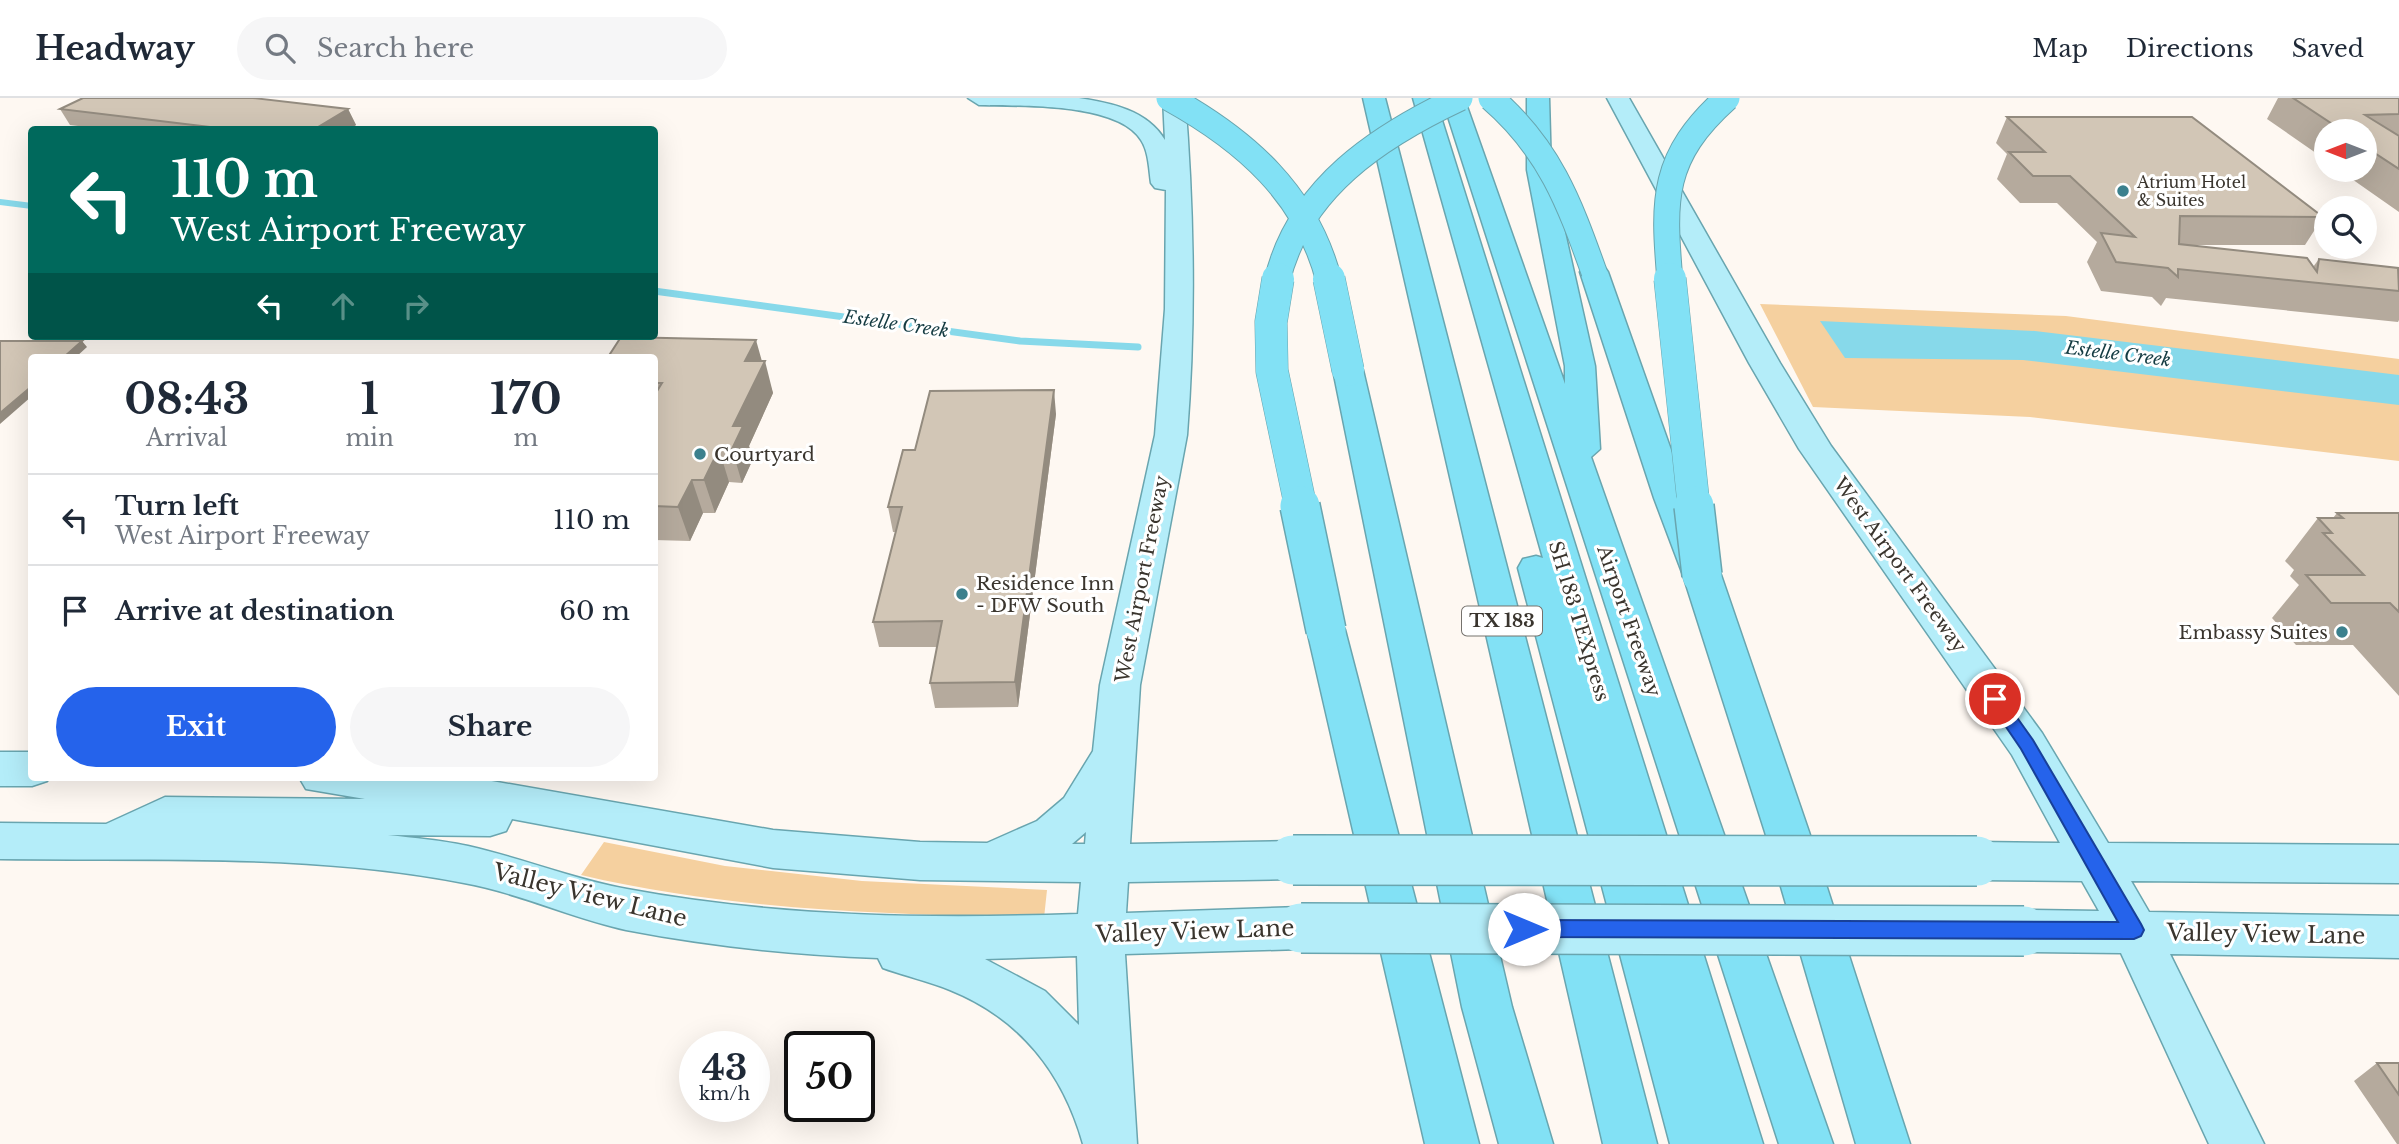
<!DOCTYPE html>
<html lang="en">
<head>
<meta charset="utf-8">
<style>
  body { margin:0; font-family:"Libre Baskerville",serif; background:#f6f6f7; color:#1f2937; height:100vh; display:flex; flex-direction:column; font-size:26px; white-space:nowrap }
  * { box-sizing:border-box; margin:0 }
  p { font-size:23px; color:#747a83 }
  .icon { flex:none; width:38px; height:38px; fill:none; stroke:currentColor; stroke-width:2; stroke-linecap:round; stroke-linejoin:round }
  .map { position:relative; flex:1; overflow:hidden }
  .details { position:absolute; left:28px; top:256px; width:630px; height:427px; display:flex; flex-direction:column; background:#fff; border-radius:7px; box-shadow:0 7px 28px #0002 }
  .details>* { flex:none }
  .guide { position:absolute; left:28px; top:28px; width:630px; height:214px; border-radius:7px; box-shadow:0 7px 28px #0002; background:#00695c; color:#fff; overflow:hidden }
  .needle { width:46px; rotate:270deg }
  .buttons { position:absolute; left:2314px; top:21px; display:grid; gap:14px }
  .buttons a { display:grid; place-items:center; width:63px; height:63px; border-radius:50%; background:#fff; box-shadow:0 7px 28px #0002; font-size:35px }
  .speed { position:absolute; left:679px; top:933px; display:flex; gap:14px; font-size:35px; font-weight:700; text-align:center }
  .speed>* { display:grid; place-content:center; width:91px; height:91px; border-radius:50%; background:#fff; box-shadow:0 7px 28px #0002; line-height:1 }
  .speed small { font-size:18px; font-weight:400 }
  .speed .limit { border:4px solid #111; border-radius:10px; background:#fff; color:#111 }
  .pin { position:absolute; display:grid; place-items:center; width:60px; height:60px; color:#fff; margin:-30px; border:4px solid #fff; border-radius:50%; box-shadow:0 2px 7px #0007 }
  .me { position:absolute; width:77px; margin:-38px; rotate:90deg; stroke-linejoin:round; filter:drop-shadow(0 0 5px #0008) }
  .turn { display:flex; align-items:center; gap:24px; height:147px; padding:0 28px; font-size:32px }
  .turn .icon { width:91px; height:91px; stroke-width:2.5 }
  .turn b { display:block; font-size:49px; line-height:60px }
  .lanes { display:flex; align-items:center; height:66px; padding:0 28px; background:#0003; justify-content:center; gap:35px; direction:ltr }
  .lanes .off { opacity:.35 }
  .eta { display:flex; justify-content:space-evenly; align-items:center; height:119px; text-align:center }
  .eta b { font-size:42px; font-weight:700; line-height:49px }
  .cta { display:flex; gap:14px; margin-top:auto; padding:14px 28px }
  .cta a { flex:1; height:80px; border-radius:42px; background:#2563eb; color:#fff; font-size:28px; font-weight:700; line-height:80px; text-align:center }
  .cta a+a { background:#f6f6f7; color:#1f2937 }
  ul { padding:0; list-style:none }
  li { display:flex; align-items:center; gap:21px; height:91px; padding:0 28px; border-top:2px solid #e0e1e3 }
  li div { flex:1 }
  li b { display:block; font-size:26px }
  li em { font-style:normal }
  header { display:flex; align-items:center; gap:42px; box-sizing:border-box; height:98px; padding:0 35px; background:#fff; border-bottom:2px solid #e0e1e3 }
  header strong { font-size:33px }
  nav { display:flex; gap:38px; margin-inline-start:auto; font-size:24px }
  .search { width:490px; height:63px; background:#f6f6f7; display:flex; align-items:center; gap:18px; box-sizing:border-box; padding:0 24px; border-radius:38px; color:#747a83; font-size:26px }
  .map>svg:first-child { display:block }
  .green { fill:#f5d09f }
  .water { fill:#87d9ea }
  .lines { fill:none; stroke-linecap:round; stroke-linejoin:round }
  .stream-far1 { stroke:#87d9ea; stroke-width:6 }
  .stream { stroke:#87d9ea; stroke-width:7 }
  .major-casing { stroke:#69a5af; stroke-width:3 }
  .highway-casing { stroke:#69a5af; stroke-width:3 }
  .major { fill:#b4edf9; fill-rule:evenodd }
  .highway { fill:#82e1f5; fill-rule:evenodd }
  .major-bridge-casing { stroke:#69a5af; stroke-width:52; stroke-linecap:butt }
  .highway-bridge-far2-casing { stroke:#69a5af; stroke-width:27; stroke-linecap:butt }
  .highway-bridge-far1-casing { stroke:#69a5af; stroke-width:33; stroke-linecap:butt }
  .highway-bridge-casing { stroke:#69a5af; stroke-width:42; stroke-linecap:butt }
  .major-bridge { stroke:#b4edf9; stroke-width:49 }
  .highway-bridge-far2 { stroke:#82e1f5; stroke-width:25 }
  .highway-bridge-far1 { stroke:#82e1f5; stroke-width:32 }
  .highway-bridge { stroke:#82e1f5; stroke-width:39 }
  .wall { fill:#b5aa9d }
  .shaded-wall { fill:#938b7f }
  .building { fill:#d2c6b6; stroke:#938b7f; stroke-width:2 }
  .route { fill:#2563eb; stroke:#184099; stroke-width:2 }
  .poi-dot { fill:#3b808d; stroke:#fff; stroke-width:2.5 }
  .labels { text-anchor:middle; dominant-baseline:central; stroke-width:6; stroke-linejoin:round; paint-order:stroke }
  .far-poi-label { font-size:16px; fill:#3a352e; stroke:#fff; text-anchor:start }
  .far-water-label { font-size:18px; font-style:italic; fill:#143b42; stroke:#fff }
  .shield { fill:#fff; stroke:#75726d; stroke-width:2 }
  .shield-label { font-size:18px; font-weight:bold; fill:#3a352e }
  .poi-label { font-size:19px; fill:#3a352e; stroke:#fff; text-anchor:start }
  .street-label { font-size:19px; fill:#3a352e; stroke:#fff }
  .near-street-label { font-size:23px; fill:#3a352e; stroke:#fff }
</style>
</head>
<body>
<header>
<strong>Headway</strong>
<div class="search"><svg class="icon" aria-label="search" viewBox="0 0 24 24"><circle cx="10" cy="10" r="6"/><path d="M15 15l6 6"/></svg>Search here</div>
<nav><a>Map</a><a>Directions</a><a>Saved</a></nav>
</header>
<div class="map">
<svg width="2399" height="1046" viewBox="0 0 2399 1046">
  <rect width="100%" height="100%" fill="#fef8f2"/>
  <!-- green -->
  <path class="green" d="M1760,206l306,12 333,43v102l-369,-44 -217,-10z
    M604,744l121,24 137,15 185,9 -3,28c-157,-4 -310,-7 -463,-43z"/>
  <!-- water -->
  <path class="water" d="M1820,223l215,10 364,44v30l-376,-45 -178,-2z"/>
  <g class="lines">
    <!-- stream-far1 -->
    <path class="stream-far1" d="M0,104l32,4"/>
    <!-- stream -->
    <path class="stream" d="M654,193l366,50 118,6"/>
    <!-- major casing -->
    <g class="major-casing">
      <path id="major" d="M968,0h111c32,5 68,12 86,42l-2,-42h22c9,113 11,224 2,337l-47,250 -10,159 163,-3 16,6 7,13 -7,13 -16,6 -165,3 -2,31 175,-6 17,6 7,15 -7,15 -17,6 -176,5 12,190h-54c-20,-71 -63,-126 -133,-154 -22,-9 -45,-14 -67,-22l-5,-10c-84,-3 -169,-12 -252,-28 -55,-12 -107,-37 -162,-47 -153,-30 -310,-22 -464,-24v-36l106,1 59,-27 200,2 -59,-10 -7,-12h170l304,53 147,12 67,1 50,-22 27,-23 29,-47 7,-66 55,-250 10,-126 1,-119 -11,-2 -4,-5c-2,-13 -2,-31 -10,-43 -23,-38 -122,-34 -162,-35zM512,721l261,49 147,12 161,2 -3,32c-152,5 -301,3 -451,-25 -54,-10 -106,-31 -159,-43 -26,-6 -54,-8 -80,-11l102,1 16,-5zM1086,734l-1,12h-13zM1077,858l2,69 -34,-34 -60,-32z
        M1607,0h22l151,265 51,83 211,287 66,110 291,2v38l-268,-2 18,31 250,4v42l-229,-4 94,190h-55l-88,-191 -97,-1 -17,-6 -7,-15 7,-15 17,-6 75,1 -17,-30 -105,-1 -16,-6 -7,-13 7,-13 16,-6 83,1 -48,-88 -213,-306 -50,-86z
        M0,654h32v25h17l-2,4 -15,5h-32z"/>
    </g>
    <!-- highway casing -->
    <g class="highway-casing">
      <path id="highway" d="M1363,0h22l272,1046h-54z
        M1413,0h22l328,1046h-93l-152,-576 5,-9 13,-3 7,2z
        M1442,0h22l101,286v-18l-38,-196v-72h22l2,72 44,196 5,83 -9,8 242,687h-54z
        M1594,166l10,2 4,6 80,226 33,77 88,257 101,312h-54l-91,-312 -82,-257 -29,-77 -74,-226 4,-6z
        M1348,263l11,2 4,7 149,637 41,137h-54l-37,-137 -129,-637 4,-7z
        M1326,518l14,4 5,10 134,514h-54l-118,-514 5,-10z"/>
    </g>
    <!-- major -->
    <use href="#major" class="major"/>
    <!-- highway -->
    <use href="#highway" class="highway"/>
    <!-- major-bridge casing -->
    <g class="major-bridge-casing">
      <path id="major-bridge" d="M1293,762l684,1
        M1301,830l723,3"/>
    </g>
    <!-- highway-bridge-far2 casing -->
    <g class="highway-bridge-far2-casing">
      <path id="highway-bridge-far2" d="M1169,0c76,42 138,96 160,183
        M1491,0c58,50 78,104 103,174
        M1277,183c22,-93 102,-145 183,-183
        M1670,183c-7,-82 -9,-124 57,-183"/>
    </g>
    <!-- highway-bridge-far1 casing -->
    <g class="highway-bridge-far1-casing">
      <path id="highway-bridge-far1" d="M1278,181l-7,43 1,49 29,137
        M1329,181l19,91
        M1670,181l24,229"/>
    </g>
    <!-- highway-bridge casing -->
    <g class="highway-bridge-casing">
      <path id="highway-bridge" d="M1300,408l26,124
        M1694,408l8,69"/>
    </g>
    <!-- major-bridge -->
    <use href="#major-bridge" class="major-bridge"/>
    <!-- highway-bridge-far2 -->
    <use href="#highway-bridge-far2" class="highway-bridge-far2"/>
    <!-- highway-bridge-far1 -->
    <use href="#highway-bridge-far1" class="highway-bridge-far1"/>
    <!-- highway-bridge -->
    <use href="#highway-bridge" class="highway-bridge"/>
  </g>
  <!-- wall -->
  <path class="wall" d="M2278,0h121v114l-60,-42h25v-39h-38v29l-59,-41z
    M60,11h288l8,16 -8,5h-238l-40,-5z
    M2007,19l316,100 -18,28h-122l130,22 6,-8 80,9v52l-1,2 -232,-24 -5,8 -9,-9 -51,-6 -14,-29 10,-20 -40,-39h-37l-23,-24 10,-25 -11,-11z
    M654,259l108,4 11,32 -24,53 4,13 -11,24 -13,-1 -14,31h-12l-13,28 -36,-1z
    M1056,316l-38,293 -83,1 -5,-25 7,-36h-58l-6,-25 23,-90h-3l-5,-25 27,-57z
    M2337,415h62v183l-46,-51h-57l-24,-27 27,-33 -9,-9 4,-6 -9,-9 33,-43h15z
    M2377,965h22v81h-2l-43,-63z"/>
  <!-- shaded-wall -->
  <path class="shaded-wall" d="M348,11l8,16 -8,5h-35z
    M756,242l7,25 2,-4 8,32 -24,53 4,13 -11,24 -10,-34 1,-23 12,-65z
    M82,243l5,6 -11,10h-12z
    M32,288v10l-32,28v-11z
    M1054,292l2,24 -38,293 -3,-25z
    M719,351l10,33 -14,31 -11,-33z
    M692,382l11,33 -13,28 -12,-34z"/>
  <!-- building -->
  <path class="building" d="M83,0h170l95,11 -35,21h-78l-175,-21z
    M2293,0h106v16l-34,1 34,21v33l-35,-23v-15h-21z
    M2007,19h185l131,100 -143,-1 -1,28 128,14 10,14 2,-13 79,9 1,23 -221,-22v8l-10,-9 -52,-6 -15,-29 34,4 -65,-61h-37l-24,-24h36z
    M621,239l135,3 -11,21h20l-32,65h10l-11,23h-13l-15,31h-12l-14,27 -24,-1v-110l8,-13h-8v-26h-46z
    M0,243h82l-18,16h-32v29l-32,27z
    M1054,292l-39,292 -85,1 12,-62 -69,1 29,-115h-14l15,-57h12l15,-59z
    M2337,415h62v99l-9,-9h-59l-25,-28h58l-41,-42h9l-14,-15h25z
    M2377,965h22v32z"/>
  <!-- route -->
  <path class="route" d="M1995,595l6,2 32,45 108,184 3,6 -3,6 -7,3 -610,-2 -7,-2 -3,-6 3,-6 7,-3 594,2 -97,-173 -34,-50z"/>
  <!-- markers -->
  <g class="poi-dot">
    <circle cx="2123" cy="93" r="7"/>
    <circle cx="700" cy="356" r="7"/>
    <circle cx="962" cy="496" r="7"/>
    <circle cx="2342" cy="534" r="7"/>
  </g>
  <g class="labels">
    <!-- far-poi labels -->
    <g class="far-poi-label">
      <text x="2137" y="84">Atrium Hotel<tspan x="2137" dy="18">&amp; Suites</tspan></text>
    </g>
    <!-- far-water labels -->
    <g class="far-water-label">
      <text transform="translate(896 226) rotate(8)">Estelle Creek</text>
      <text transform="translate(2118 256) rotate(7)">Estelle Creek</text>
    </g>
    <!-- shield labels -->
    <rect class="shield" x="1462" y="508.5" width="80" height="29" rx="5"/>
    <g class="shield-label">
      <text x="1502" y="523">TX 183</text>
    </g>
    <!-- poi labels -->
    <g class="poi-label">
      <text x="714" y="356">Courtyard</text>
      <text x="976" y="485">Residence Inn<tspan x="976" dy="22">- DFW South</tspan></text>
      <text x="2328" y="534" text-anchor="end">Embassy Suites</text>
    </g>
    <!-- street labels -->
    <g class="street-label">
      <text transform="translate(1900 467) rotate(54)">West Airport Freeway</text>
      <text transform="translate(1142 481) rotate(-79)">West Airport Freeway</text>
      <text transform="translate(1579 523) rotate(73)">SH 183 TEXpress</text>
      <text transform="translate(1629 523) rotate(71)">Airport Freeway</text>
    </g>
    <!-- near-street labels -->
    <g class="near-street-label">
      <text transform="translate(590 797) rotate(14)">Valley View Lane</text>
      <text transform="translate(1195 833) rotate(-2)">Valley View Lane</text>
      <text transform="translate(2266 836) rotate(1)">Valley View Lane</text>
    </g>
  </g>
</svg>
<div class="buttons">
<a><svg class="needle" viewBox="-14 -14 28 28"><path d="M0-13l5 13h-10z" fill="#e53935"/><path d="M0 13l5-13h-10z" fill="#747a83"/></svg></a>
<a><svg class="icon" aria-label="search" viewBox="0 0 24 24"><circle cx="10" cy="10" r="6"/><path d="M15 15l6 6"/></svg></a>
</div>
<div class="speed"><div>43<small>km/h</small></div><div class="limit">50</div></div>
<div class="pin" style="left:1995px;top:601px;background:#d93025"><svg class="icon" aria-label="arrive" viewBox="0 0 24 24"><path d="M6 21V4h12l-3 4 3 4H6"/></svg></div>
<svg class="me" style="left:1524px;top:831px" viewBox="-20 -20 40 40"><circle r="19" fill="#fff"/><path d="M0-13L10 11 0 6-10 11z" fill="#2563eb"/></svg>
<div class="guide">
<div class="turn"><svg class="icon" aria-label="left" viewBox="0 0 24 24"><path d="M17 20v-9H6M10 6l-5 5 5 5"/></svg><div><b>110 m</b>West Airport Freeway</div></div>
<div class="lanes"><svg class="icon" aria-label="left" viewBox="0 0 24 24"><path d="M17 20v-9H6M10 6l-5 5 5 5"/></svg><svg class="icon off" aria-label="ahead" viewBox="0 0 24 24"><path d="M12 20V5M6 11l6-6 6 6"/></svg><svg class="icon off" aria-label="right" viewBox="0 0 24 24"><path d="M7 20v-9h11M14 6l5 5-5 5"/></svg></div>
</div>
<section class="details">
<div class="eta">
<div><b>08:43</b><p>Arrival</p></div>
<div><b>1</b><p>min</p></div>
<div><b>170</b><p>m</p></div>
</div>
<ul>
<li><svg class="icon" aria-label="left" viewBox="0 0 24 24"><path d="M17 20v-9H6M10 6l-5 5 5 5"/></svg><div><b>Turn left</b><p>West Airport Freeway</p></div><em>110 m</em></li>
<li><svg class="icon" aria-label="arrive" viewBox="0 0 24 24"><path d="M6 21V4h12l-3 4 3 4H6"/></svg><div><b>Arrive at destination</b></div><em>60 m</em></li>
</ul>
<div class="cta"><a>Exit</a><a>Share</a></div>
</section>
</div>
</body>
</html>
